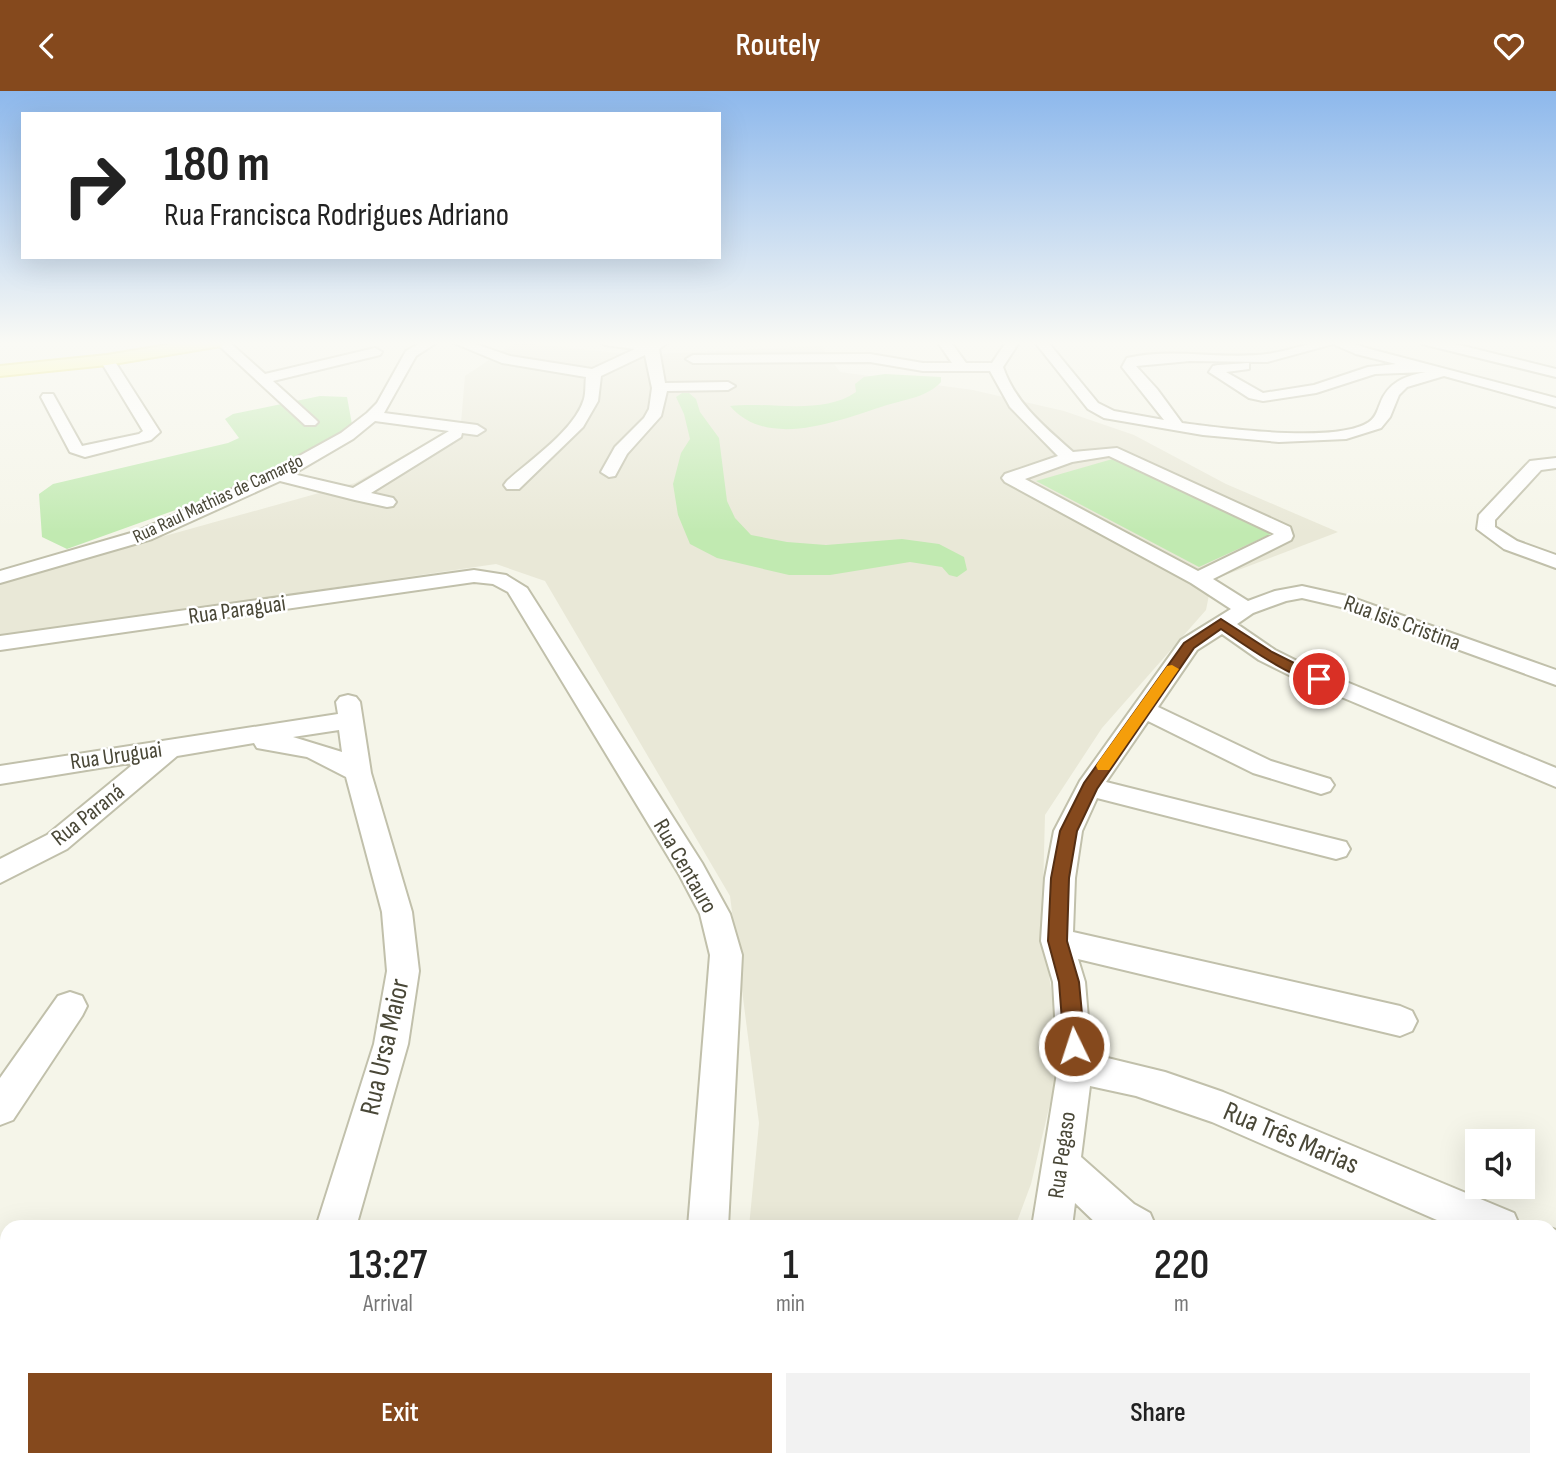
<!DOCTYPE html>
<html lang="en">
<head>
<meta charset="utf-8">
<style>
  body { margin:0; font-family:"Sofia Sans Condensed",sans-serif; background:#f2f2f2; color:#222; height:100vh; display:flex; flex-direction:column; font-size:26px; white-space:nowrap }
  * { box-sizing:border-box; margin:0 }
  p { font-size:23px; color:#767676 }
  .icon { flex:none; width:38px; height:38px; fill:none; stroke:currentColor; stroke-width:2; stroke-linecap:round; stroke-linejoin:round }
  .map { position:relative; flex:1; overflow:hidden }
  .drawer { position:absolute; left:0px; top:1129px; width:1558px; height:247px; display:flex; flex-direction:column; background:#fff; border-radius:21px 21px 0 0; box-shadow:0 7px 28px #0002 }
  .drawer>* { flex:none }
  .banner { position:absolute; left:21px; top:21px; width:700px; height:147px; border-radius:0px; box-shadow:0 7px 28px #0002; background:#fff; color:#222; overflow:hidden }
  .tools { position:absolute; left:1465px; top:1038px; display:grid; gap:14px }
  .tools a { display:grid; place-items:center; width:70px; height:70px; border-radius:0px; background:#fff; box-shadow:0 7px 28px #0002; font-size:35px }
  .pin { position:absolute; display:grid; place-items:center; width:60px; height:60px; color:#fff; margin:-30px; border:4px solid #fff; border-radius:50%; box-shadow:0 2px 7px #0007 }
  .me { position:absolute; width:77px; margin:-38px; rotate:356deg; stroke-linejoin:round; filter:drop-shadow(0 0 5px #0008) }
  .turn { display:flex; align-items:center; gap:24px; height:147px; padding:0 28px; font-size:32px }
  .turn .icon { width:91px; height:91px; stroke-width:2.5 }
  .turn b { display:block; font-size:49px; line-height:60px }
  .eta { display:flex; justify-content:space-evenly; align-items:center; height:119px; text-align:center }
  .eta b { font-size:42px; font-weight:600; line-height:49px }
  .button { display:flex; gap:14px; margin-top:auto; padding:14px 28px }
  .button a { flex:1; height:80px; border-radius:0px; background:#85491d; color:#fff; font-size:28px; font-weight:600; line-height:80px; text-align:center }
  .button a+a { background:#f2f2f2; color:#222 }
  header { display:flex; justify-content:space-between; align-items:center; height:91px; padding:0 28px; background:#85491d; color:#fff; font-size:32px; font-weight:600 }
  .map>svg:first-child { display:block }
  .residential { fill:#e9e8d7 }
  .green { fill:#c1eab1 }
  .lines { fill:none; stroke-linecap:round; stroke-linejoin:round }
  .minor-casing { stroke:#c1c0ab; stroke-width:4 }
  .major-casing { stroke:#e7e465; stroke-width:4 }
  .minor { fill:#fff; fill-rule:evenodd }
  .major { fill:#fffe98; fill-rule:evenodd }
  .route { fill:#85491d; stroke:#562f13; stroke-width:2 }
  .slow { fill:#f59e0b }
  .labels { text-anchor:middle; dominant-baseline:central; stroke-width:5; stroke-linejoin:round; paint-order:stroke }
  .far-street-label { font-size:19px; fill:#494737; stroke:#fff }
  .street-label { font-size:23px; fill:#494737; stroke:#fff }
  .near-street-label { font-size:28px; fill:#494737; stroke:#fff }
</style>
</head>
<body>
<header><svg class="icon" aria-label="back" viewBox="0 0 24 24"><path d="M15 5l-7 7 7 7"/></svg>Routely<svg class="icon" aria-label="heart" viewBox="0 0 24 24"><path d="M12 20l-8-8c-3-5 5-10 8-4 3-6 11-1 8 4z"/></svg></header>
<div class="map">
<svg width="1556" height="1374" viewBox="0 0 1556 1374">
  <rect width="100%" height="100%" fill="#f5f5e9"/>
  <!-- residential -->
  <path class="residential" d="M516,251l120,13 185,-9 19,26 133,18 91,21 70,24 92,49 112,48 -126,48 -6,30 -104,118 -57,87 -3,113 19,129 -30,127 -16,43h-266l10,-104 -29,-227 -185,-315 -49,-17 -233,34 -133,26 -90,12 -40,-1v-53l355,-99 106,-60 4,-47z"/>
  <!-- green -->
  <path class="green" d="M885,283l56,3v5c-14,15 -34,17 -54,23 -45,14 -118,46 -157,1 38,-5 92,10 126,-14l-1,-8 9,-7z
    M682,302h7l7,6 4,13 19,26 8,63 8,17 16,17 36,7 39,3 76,-6 37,5 25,13 3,13 -10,7 -8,-2 -7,-8 -32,-5 -80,13h-41l-72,-17 -27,-14 -12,-29 -5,-31 8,-31 9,-14 -6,-25 -8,-17z
    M320,305l27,1 6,33 -133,64 -153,55 -25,-12 -3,-43 14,-10 175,-41 11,-5 -14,-19 8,-5z
    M1116,367l159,74 -76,35 -163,-86z"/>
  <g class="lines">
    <!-- minor casing -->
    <g class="minor-casing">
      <path id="minor" d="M214,250h14l37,33 110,-26 7,4 -2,3 -107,26 42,38 3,3 -3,3h-10z
        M424,250h15l-23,15 -32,57 93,12 8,5 -8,5 -15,-2 -1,4 -90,56 22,5 3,4 -3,4 -6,1 -32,-7 -75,-19 -128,58 -152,44v-12l138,-40 134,-60 69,-38 26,-20 10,-10 29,-52zM375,330l74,10 -96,57 -60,-14 60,-35z
        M449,250h18l43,15 82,13 43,-20 -30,-4 -6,-4 50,3 21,-3 -11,8 6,34 63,-1 7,4 -7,4 -61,1 -6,25 -34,38 -12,22 -6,1 -8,-5 14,-25 29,-29 5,-9 3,-21 -7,-33 -44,21 -3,25 -15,26 -64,62h-12l-3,-4 3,-4c23,-21 68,-51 77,-82 2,-7 1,-15 2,-22l-84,-14z
        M937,250h13l16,22h26l15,-22h13l-17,26c12,36 42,60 70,85l44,-4 173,79 3,9 -2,4 -78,39 35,22 27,-10 27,-5 45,10 209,74v15l-215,-78 -39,-9 -16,3 -33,12 -16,11 38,26 30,15 251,103v19l-267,-112 -30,-15 -37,-26 -25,16 -39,57 113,54 59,18 4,6 -4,6 -9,3 -68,-21 -105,-52 -42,61 240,60 4,7 -4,7 -10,3 -239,-61 -15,33 -7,47 -2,54 327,74 12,5 5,10 -5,10 -12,5 -322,-77 7,23 6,72 74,18 58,20 291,121 6,14h-67l-241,-105 -76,-26 -46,-10 -9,71 53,47 16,9 6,14h-56l-25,-24 -3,24h-40l26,-160 -5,-85 -12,-41 4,-63 9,-47 26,-50 101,-141 50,-31 -40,-26 -186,-101 -3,-4 3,-4 53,-18 -48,-49 -20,-36h-67l-53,-9 -177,1 -7,-4 7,-4 177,-1 53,9h29zM1109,365l165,78 -76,37 -173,-92 47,-17z
        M1034,250h13l51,62 16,8 50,9 -42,-53 5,-9c46,-11 94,2 140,-4 39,-5 57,-23 99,-6l190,50v9l-112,-31 -37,11 -8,8 -9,22 -9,11 -35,11 -67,3 -76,-7 -99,-17 -16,-9zM1333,253l23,10 40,10 -28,3 -54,18 -51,8 -37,-21 23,-3v-6l-31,2 -5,1 -4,6 40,26 14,3 53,-8 59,-19 51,-2c-21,4 -38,10 -46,32 -3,7 -4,13 -11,18 -33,22 -147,6 -187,1l-25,-34 -21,-23 54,-5 77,1z
        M1421,250h22l113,28v8l-134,-33z
        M107,265l5,1 48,75 -9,8 -66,17 -15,-5 -29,-55 2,-3h10l29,52 57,-12 4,-3 -43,-71z
        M1556,367v10l-15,2 -46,50v7l22,14 39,14v13l-52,-19 -27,-20 2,-14 51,-54z
        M474,479l32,5 21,13 175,275 28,51 12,41 -14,272h-40l22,-272 -10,-41 -20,-38 -172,-284 -15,-8 -19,-2 -474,68v-14z
        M348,604l8,2 4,5 11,71 41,139 7,59 -11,73 -52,183h-40l58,-183 13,-73 -5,-59 -36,-135 -39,-20 -50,-9 -3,-5 -77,13 -110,93 -67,34v-24l47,-24 89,-73 -136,22v-18l338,-52 -2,-12 4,-5zM339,639l3,22 -49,-15z
        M70,901l12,4 5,10 -5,10 -69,104 -13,5v-47l58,-82z
        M1550,1137l6,2v41l-6,-2z
        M1550,1303l6,3v46l-6,-2z
        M235,1368h47l-1,6h-48z
        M672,1368h47v6h-48z
        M789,1368h50l3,6h-51z
        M995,1368h47v6h-48z"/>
    </g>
    <!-- major casing -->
    <g class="major-casing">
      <path id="major" d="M191,250h38l-8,5 -114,19 -107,11v-10l107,-11z"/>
    </g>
    <!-- minor -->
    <use href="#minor" class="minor"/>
    <!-- major -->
    <use href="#major" class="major"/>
  </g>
  <!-- sky -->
  <linearGradient id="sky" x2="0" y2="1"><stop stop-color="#8db8ec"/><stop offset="0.57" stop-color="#fafaf5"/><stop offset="1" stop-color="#fafaf5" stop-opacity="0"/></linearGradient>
  <rect width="1556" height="442" fill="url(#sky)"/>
  <!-- route -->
  <path class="route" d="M1221,528l51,33 54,27 -2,3c-21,5 -84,-40 -103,-53l-27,19 -97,141 -20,42 -8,47 -2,63 12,41 6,64 -3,7 -8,2 -7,-2 -3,-7 -5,-64 -11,-41 3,-63 9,-47 24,-48 100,-140z"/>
  <!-- slow -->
  <path class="slow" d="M1172,574l7,4 -70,101h-11l-2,-4 2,-4 69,-96z"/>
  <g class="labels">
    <!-- far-street labels -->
    <g class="far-street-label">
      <text transform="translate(218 408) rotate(-25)">Rua Raul Mathias de Camargo</text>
    </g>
    <!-- street labels -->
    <g class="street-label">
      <text transform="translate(237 519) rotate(-8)">Rua Paraguai</text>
      <text transform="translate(1402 532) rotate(20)">Rua Isis Cristina</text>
      <text transform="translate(116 665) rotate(-8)">Rua Uruguai</text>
      <text transform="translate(88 724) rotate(-38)">Rua Paraná</text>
      <text transform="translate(685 775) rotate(60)">Rua Centauro</text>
      <text transform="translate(1062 1064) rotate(-82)">Rua Pegaso</text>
    </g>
    <!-- near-street labels -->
    <g class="near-street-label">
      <text transform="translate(385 956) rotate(-77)">Rua Ursa Maior</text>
      <text transform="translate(1291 1047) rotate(23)">Rua Três Marias</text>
    </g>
  </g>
</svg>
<div class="tools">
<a><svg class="icon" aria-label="sound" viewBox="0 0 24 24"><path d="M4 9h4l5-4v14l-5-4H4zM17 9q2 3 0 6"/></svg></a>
</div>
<div class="pin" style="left:1319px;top:588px;background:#d93025"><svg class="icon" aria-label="arrive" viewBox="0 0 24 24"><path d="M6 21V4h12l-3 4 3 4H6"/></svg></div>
<svg class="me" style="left:1074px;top:955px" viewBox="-20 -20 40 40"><circle r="17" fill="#85491d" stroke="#fff" stroke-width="3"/><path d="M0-11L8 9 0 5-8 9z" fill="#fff"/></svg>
<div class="banner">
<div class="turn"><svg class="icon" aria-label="right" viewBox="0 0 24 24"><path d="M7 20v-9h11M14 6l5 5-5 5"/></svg><div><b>180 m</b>Rua Francisca Rodrigues Adriano</div></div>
</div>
<section class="drawer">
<div class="eta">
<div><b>13:27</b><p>Arrival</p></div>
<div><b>1</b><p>min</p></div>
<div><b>220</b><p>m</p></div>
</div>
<div class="button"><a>Exit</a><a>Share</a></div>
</section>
</div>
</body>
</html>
